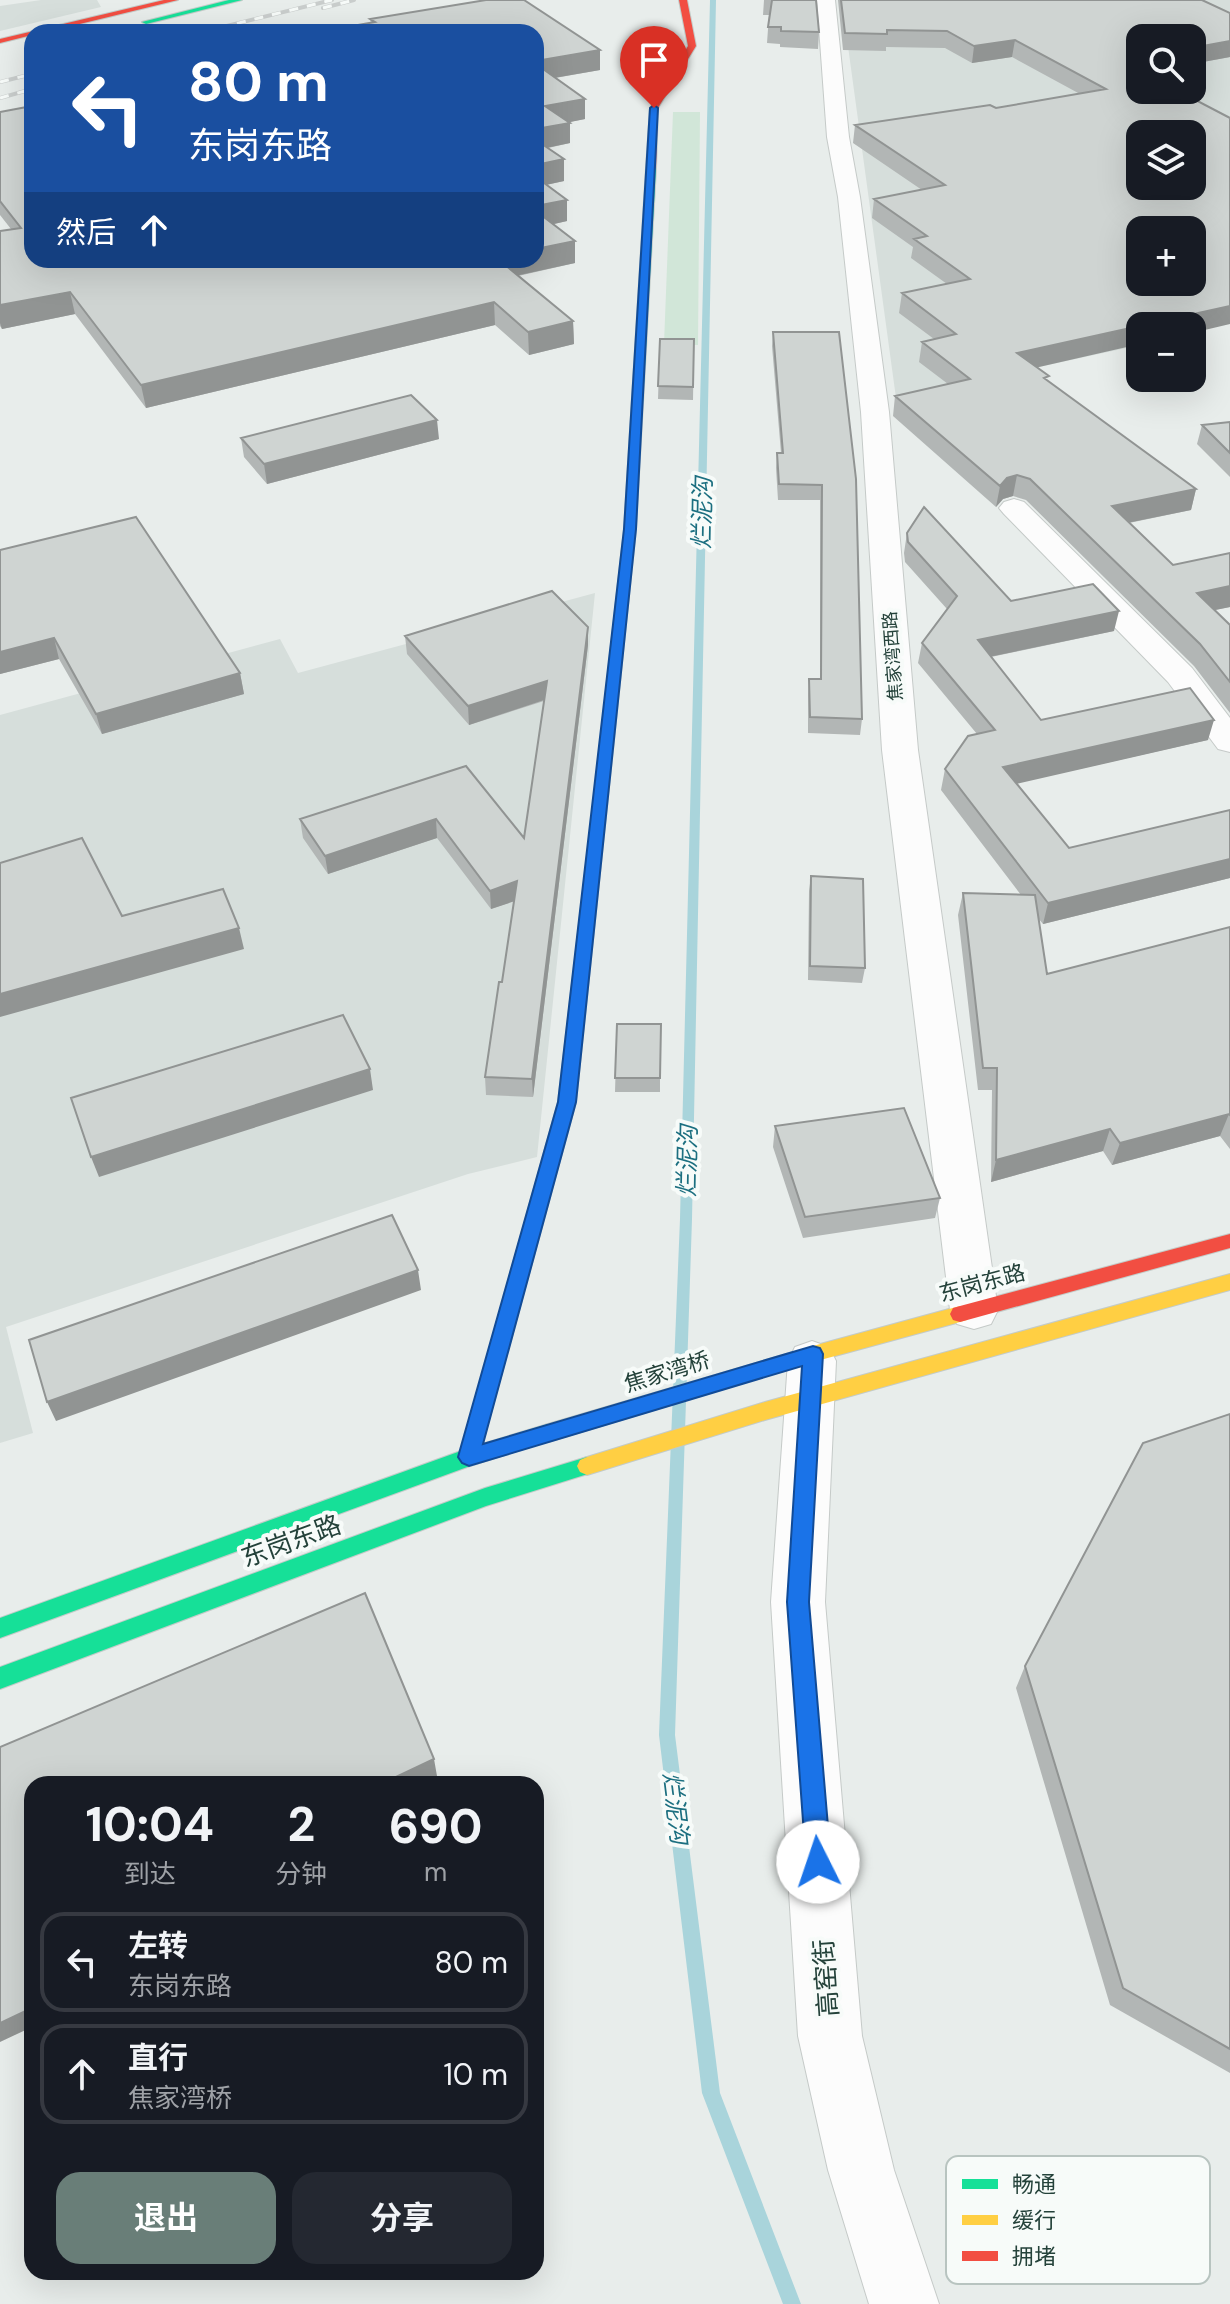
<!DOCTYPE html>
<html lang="zh">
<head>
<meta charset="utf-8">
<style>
  body { margin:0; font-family:"DM Sans","Noto Sans SC",sans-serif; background:#242831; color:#f1f3f6; height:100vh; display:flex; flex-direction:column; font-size:30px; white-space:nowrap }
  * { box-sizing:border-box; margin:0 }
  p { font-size:26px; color:#9ea1a6 }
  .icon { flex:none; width:44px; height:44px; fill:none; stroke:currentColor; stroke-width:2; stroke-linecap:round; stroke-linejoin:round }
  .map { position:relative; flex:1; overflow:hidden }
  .side { position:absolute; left:24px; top:1776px; width:520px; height:504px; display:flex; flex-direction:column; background:#171b24; border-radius:24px; box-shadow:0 8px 32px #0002 }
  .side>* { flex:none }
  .banner { position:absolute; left:24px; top:24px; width:520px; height:244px; border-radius:24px; box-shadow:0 8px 32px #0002; background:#1a4fa0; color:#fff; overflow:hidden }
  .controls { position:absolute; left:1126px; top:24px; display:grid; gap:16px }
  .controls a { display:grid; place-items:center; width:80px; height:80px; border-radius:16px; background:#171b24; box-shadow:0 8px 32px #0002; font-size:40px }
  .pin { position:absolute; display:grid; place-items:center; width:68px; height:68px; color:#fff; margin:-82px -34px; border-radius:50% 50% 50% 0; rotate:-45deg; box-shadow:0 0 8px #0007 }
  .pin .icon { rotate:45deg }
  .me { position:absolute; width:88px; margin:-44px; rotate:356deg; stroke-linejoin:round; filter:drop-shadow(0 0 6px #0008) }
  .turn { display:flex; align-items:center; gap:28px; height:168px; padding:0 32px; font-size:36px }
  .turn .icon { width:104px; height:104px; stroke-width:2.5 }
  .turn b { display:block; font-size:56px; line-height:68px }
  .then { display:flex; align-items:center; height:76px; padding:0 32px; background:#0003; gap:16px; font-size:30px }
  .eta { display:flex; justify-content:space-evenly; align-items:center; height:136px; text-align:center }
  .eta b { font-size:48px; font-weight:700; line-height:56px }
  .action { display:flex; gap:16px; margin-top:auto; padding:16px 32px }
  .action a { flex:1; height:92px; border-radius:24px; background:#697e78; color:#fff; font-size:32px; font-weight:700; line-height:92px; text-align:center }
  .action a+a { background:#242831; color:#f1f3f6 }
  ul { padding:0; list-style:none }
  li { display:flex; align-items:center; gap:24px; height:100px; margin:0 16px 12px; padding:0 16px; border:4px solid #363941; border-radius:24px }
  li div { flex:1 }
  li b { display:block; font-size:30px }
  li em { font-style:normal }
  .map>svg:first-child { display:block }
  .built { fill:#d6dedb; fill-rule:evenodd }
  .green { fill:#d1e6d8 }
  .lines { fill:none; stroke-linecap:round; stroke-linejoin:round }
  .stream { fill:#a9d4db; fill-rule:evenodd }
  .street-casing { stroke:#c5cac8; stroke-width:2 }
  .fast-casing { stroke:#c3cbc8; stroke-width:2 }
  .slow-casing { stroke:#c3cbc8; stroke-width:2 }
  .jam-casing { stroke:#c3cbc8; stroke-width:2 }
  .street { fill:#fcfcfc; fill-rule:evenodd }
  .fast { fill:#16e098; fill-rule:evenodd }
  .slow { fill:#ffcf43; fill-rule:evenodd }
  .jam { fill:#f24e42; fill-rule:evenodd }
  .rail-casing { stroke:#c9cdcc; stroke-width:4 }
  .rail { stroke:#f7fbf9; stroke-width:3; stroke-dasharray:9; stroke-linecap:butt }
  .wall { fill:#b2b6b5 }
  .shaded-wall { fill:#919493 }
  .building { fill:#cfd4d2; stroke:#919493; stroke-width:2; fill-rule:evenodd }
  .route { fill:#1a73e8; stroke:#114b97; stroke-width:2 }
  .labels { text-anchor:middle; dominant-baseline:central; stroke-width:8; stroke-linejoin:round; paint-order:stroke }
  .far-street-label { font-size:18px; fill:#24423a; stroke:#f7fbf9 }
  .street-label { font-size:22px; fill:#24423a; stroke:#f7fbf9 }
  .water-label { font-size:24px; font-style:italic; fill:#1c6f80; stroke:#f7fbf9 }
  .near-street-label { font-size:26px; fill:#24423a; stroke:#f7fbf9 }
  .key { fill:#f7fbf9; stroke:#b8c4c0; stroke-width:2 }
  .key-label { font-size:22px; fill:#24423a }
</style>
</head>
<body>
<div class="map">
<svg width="1230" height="2304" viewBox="0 0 1230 2304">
  <rect width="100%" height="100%" fill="#e8edeb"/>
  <!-- built -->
  <path class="built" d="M41,0h56l4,7 -101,24v-25z
    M947,0h283v324l-90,2v19l-244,53 -52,-381zM1140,38h52v52h-52zM1140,134h52v52h-52zM1140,230h52v52h-52z
    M595,593l-58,564 -69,17 -462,153 27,106 -33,10v-728l280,-76 18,34z"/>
  <!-- green -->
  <path class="green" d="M673,112h27l-2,233 -34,-1z"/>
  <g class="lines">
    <!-- stream -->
    <path class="stream" d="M710,0h6l-24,1219 -17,516 45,358 81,211h-18l-81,-211 -43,-358 21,-516z"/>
    <!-- street casing -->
    <g class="street-casing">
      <path id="street" d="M817,0h18l14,137 11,60 29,215 29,338 80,560 -7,14 -17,5 -17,-5 -7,-14 -68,-560 -21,-338 -23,-215 -11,-60z
        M1014,499l10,3 168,166 38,50v34l-12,-3 -50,-67 -164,-168 -5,-6 5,-6z
        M812,1341l17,6 7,14 -11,241 37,434 32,134 45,134h-70l-41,-134 -30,-134 -27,-434 17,-241 7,-14z"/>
    </g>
    <!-- fast casing -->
    <g class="fast-casing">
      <path id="fast" d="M229,0h13l-96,24 -4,-2z
        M651,165l5,3 -20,361 -28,268 -7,5 -7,-5 30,-268 22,-361z
        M548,1424l7,3 3,6 -3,6 -85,27 -470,172v-20l469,-170z
        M587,1457l7,3 3,6 -3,6 -108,34 -486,183v-22l485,-179z"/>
    </g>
    <!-- slow casing -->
    <g class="slow-casing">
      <path id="slow" d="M601,792l7,5 -32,305 -97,355 -3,6 -7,3 -7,-3 -3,-6 99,-355 36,-305z
        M1230,1274v16l-465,130 -178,55 -7,-3 -3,-6 3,-6 7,-3 178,-55z
        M960,1306l7,2 3,6 -3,6 -7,2 -147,40 -265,80 -7,-3 -3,-6 3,-6 7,-3 265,-78z"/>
    </g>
    <!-- jam casing -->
    <g class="jam-casing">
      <path id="jam" d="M164,0h14l-131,32h-15v3l-32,8v-4z
        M679,0h8l9,46 -38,62 -2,60 -5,3 -5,-3 4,-60 38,-62z
        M1230,1234v14l-270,74 -7,-2 -3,-6 3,-6 7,-2z"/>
    </g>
    <!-- street -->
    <use href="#street" class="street"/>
    <!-- fast -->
    <use href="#fast" class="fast"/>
    <!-- slow -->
    <use href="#slow" class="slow"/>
    <!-- jam -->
    <use href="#jam" class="jam"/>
    <!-- rail casing -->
    <g class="rail-casing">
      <path id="rail" d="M323,8l31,-8
        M202,32l130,-32
        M0,82l32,-8
        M0,98l32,-9"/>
    </g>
    <!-- rail -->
    <use href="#rail" class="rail"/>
  </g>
  <!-- wall -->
  <path class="wall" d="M764,0h52l3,32 -1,17 -38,-2v-3l-13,-1 2,-28h-6z
    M838,0h364l28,57 -38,7v-26h-52l-103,330 11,13 148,108 -5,21 -62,13 44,42 57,42 -16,3 16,15v88l-36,-47 -168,-166 -13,-4 -10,3 -7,8 -103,-91 2,-20 53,-12 -29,-22 3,-20 12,-3 -35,-26 3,-20 45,-9 -36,-26 2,-11 -41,-29 2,-19 48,-9 -69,-47 2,-18 141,-17 84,-14 -68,-37 -40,6 -27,-15 -59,-1v4l-43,-1z
    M370,19l230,31v20l-45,8 30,21v20l-16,3 1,21 -22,5 16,11v22l-18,4 21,36 -13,3 21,17v22l-57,13 55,45 1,23 -45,11 -34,-30 -349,83 -71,-94 -73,15 -2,-3v-95l11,-2 -11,-14v-103l32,148 339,-237z
    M773,332h66l23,387 -2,16 -52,-2v-38l1,-16h11v-179h-42l-2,-32 1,-15h4l-9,-107z
    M660,339h34l-1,61 -35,-1z
    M1230,422v55l-33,-33 5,-19z
    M241,438l198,1 -172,45 -23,-27z
    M907,533l104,68 103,30 -123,26 50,63 167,20 -192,43 53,65 161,-38v68l-187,46 -5,-6 9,56 183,-47v222l-10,-13 -108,29 -9,-14 -112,31 1,-92h-14l-20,-175 5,-22 58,2 -80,-105 4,-21 32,-35 -59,-71 4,-20 25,-34 -42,-47 -1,-9z
    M0,550l240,123 4,21 -142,40 -43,-75 -59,15z
    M405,636l183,9 -55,452 -47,-2 -1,-18 17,-95 12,-81 -23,8 -54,-71 -109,36 -25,-36 -3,-19 166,-53 58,72 20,-137 -75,24 -62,-71z
    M811,876l54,92 -3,15 -54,-3 1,-89z
    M617,1024l43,54v14h-45z
    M775,1126l165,72 -5,20 -132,20 -30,-91z
    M1230,1414v659l-120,-68 -94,-317 9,-22z"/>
  <!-- shaded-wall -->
  <path class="shaded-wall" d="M1015,40l-3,17 -40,6 2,-17z
    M1230,41v16l-38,7v-16z
    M600,50v20l-64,11v-20z
    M1200,91l-4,17 -12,-14z
    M585,99v20l-39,8 -1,-21z
    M570,123v20l-34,7v-21z
    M564,159v22l-28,6v-22z
    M567,200v21l-31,7v-22z
    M575,241v22l-78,17 -1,-20h40v-11z
    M70,292l5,22 -73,15 -2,-6v-18z
    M494,302l1,23 -349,83 -5,-23z
    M1230,306v18l-38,9v-7h-52v18l-127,29 4,-20z
    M573,321l1,23 -45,11 -1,-23z
    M437,420l2,19 -172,45 -3,-20z
    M1017,475l-4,21 -10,3 -7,8 4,-21 7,-8z
    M1196,489l-5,21 -84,17 5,-21z
    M1230,586v21l-39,8 6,-22z
    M1119,611l-5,20 -140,29 4,-20z
    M588,627v18l-55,452 -1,-18z
    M54,638l5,21 -59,15v-22z
    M240,673l4,21 -142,40 -6,-20z
    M547,681v18l-78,26 -1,-19z
    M1214,720l-6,20 -209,48 4,-21z
    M436,819l1,19 -109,36 -3,-18z
    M1230,859v19l-187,46 5,-21z
    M517,881l1,19 -27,9 -1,-18z
    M239,928l5,21 -244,68v-23z
    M370,1069l3,21 -274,87 -8,-20z
    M1229,1114l-9,22 -108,29 8,-22z
    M1110,1129l-7,22 -112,31 5,-22z
    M418,1270l3,20 -365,131 -9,-19z
    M434,1759l3,17 -16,8h-40z
    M32,2008v19l-32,15v-19z"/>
  <!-- building -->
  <path class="building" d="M486,0h38l76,50 -64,11v-29h-218l57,-10 -5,-3z
    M772,0h44l3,32 -38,-1v-4h-13z
    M841,0h361l28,13v28l-38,7v-10h-52v52h52v-3l8,4 -16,3 46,24v188l-213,47 32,23 -5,2 152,111 -84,17 61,59 57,-12v33l-33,7 33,32v57l-30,-38 -170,-165 -13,-4 -10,3 -7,8 -105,-90 75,-17 -48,-37 34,-8 -54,-41 68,-14 -56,-40 13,-3 -53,-37 71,-14 -90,-60 135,-20 6,3 110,-19 -91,-49 -41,6 -27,-15 -60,-1v4l-42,-1zM1140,134h52v52h-52zM1140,230h52v52h-52z
    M536,64l49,35 -40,7 25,17 -34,6z
    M32,106v154h467l74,61 -45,11 -34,-30 -353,83 -71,-93 -70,13v-74l21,-3 -21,-27v-89z
    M536,140l28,19 -28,6z
    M536,177l31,23 -31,6z
    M536,211l39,30 -39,8z
    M773,332h66l17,147 6,240 -52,-2 -1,-38h12l1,-194 -43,-1 -2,-31h6z
    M660,339h34l-1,48 -35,-1z
    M411,395l26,25 -173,44 -23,-26z
    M1230,422v31l-28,-28z
    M924,507l87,94 82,-17 26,27 -141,29 63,80 149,-32 24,32 -211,47 66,81 161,-38v49l-182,44 -103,-134 23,-33 27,-6 -73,-87 35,-47 -49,-54 -1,-9z
    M136,517l104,156 -144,41 -42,-76 -54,14v-102z
    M552,591l36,36 -56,452 -47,-2 14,-95h3l15,-101 -27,10 -54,-72 -111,37 -25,-37 166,-53 58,72 23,-157 -79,25 -63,-70z
    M82,838l40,78 101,-27 16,39 -239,66v-131z
    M811,876l52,3 2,89 -55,-2z
    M963,893l72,2 12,79 183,-47v188l-1,-1 -109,29 -10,-14 -114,31 1,-92h-14z
    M343,1015l27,54 -279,88 -20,-59z
    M617,1024h44l-1,54h-45z
    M904,1108l36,90 -135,19 -30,-91z
    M392,1215l26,55 -371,132 -18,-62z
    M1230,1414v635l-107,-61 -98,-322 118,-223z
    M365,1593l69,166 -53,25h-349v224l-32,15v-276z"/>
  <!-- route -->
  <path class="route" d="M654,105l4,3 -22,421 -60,573 -93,342 330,-98 7,2 3,6 -14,248 22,260 -4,9 -9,4 -8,-4 -4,-9 -19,-260 15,-236 -333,100 -7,-3 -4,-6 100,-355 66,-573 26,-421z"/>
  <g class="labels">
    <!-- far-street labels -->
    <g class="far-street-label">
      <text transform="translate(893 656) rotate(-94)">焦家湾西路</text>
    </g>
    <!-- street labels -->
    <g class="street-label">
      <text transform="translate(982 1283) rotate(-15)">东岗东路</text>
      <text transform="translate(667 1372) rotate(-17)">焦家湾桥</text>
    </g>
    <!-- water labels -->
    <g class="water-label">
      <text transform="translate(702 513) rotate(-89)">烂泥沟</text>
      <text transform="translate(687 1161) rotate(-89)">烂泥沟</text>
      <text transform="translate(676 1808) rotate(83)">烂泥沟</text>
    </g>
    <!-- near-street labels -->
    <g class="near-street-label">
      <text transform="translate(291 1541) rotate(-20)">东岗东路</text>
      <text transform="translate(826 1978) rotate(-94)">高窑街</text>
    </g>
  </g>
  <!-- legend -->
  <rect x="946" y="2156" width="264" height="128" rx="12" class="key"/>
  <rect x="962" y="2179" width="36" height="10" fill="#16e098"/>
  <rect x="962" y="2215" width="36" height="10" fill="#ffcf43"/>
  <rect x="962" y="2251" width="36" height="10" fill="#f24e42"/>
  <g class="key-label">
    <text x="1012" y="2192">畅通</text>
    <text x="1012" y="2228">缓行</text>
    <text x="1012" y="2264">拥堵</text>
  </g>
</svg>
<div class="controls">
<a><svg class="icon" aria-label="search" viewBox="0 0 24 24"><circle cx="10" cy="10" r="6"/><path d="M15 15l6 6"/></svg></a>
<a><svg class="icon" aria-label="layers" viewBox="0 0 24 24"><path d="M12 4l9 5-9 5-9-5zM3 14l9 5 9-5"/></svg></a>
<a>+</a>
<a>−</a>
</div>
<div class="pin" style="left:654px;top:108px;background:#d93025"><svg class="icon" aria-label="arrive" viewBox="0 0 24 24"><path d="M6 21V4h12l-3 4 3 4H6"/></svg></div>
<svg class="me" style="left:818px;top:1862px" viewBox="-20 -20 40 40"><circle r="19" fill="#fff"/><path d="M0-13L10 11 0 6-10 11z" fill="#1a73e8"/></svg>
<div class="banner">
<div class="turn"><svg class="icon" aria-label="left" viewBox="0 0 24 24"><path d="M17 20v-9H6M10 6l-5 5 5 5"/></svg><div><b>80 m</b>东岗东路</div></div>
<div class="then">然后<svg class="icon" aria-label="ahead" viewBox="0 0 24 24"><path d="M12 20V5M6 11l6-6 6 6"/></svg></div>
</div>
<section class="side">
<div class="eta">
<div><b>10:04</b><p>到达</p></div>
<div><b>2</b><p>分钟</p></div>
<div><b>690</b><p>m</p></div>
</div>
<ul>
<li><svg class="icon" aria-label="left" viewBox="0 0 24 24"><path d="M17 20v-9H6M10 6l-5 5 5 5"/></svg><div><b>左转</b><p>东岗东路</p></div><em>80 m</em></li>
<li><svg class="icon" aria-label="ahead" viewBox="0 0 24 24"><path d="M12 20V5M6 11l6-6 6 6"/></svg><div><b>直行</b><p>焦家湾桥</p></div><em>10 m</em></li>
</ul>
<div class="action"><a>退出</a><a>分享</a></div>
</section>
</div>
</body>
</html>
